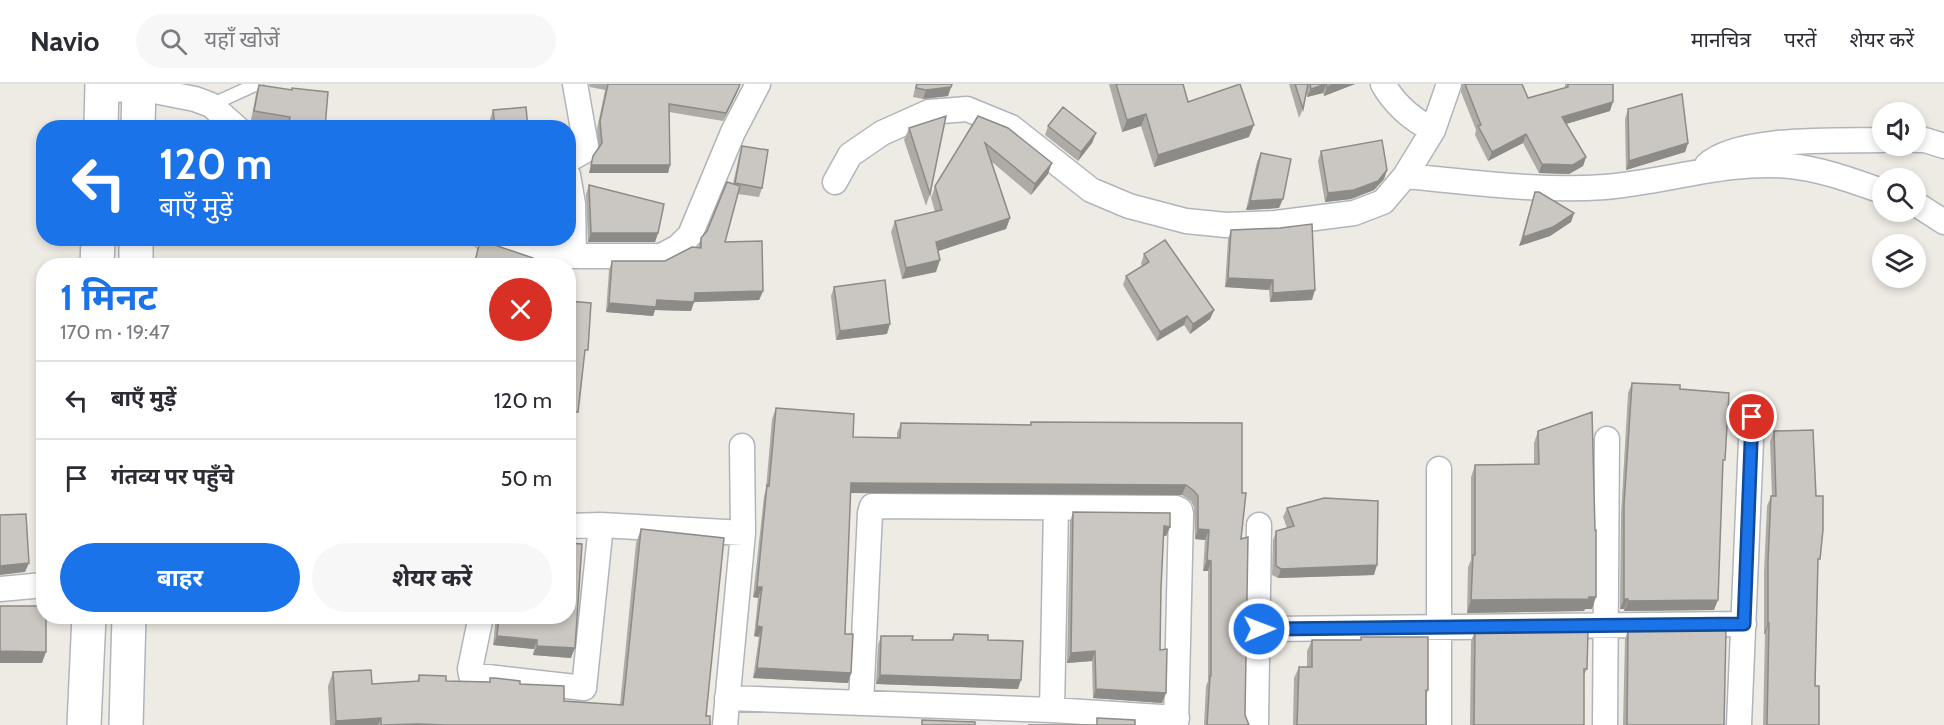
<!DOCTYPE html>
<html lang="hi">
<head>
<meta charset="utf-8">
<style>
  body { margin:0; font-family:Cabin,"Noto Sans Devanagari",sans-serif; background:#f7f7f7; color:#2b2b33; height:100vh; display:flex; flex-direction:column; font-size:22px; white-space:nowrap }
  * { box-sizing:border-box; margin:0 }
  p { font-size:20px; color:#7c7c81 }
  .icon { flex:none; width:33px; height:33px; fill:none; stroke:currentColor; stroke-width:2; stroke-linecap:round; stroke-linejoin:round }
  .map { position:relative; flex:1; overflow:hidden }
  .side { position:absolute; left:36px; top:174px; width:540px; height:366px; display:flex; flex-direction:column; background:#fff; border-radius:24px; box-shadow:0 3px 9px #0003 }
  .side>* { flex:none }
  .guide { position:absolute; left:36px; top:36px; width:540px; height:126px; border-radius:24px; box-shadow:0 3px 9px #0003; background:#1a73e8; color:#fff; overflow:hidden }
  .tools { position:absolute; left:1872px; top:18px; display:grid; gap:12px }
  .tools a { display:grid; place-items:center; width:54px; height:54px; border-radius:50%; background:#fff; box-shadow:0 3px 9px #0003; font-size:30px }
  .pin { position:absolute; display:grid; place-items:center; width:51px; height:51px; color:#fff; margin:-26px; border:3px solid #fff; border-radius:50%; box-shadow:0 2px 6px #0007 }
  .me { position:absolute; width:66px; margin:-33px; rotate:89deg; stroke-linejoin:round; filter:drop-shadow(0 0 4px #0008) }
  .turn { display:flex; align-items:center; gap:21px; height:126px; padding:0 24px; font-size:27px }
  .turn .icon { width:78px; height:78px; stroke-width:2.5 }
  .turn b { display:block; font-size:42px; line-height:51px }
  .round { display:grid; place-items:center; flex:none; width:63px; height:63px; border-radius:32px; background:#f7f7f7 }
  .overview { display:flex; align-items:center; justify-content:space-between; height:102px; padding:0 24px }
  h1 { font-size:36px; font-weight:700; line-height:45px; color:#1a73e8 }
  .cta { display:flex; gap:12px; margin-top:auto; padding:12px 24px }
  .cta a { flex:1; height:69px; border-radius:36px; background:#1a73e8; color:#fff; font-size:24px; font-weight:700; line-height:69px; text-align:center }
  .cta a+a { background:#f7f7f7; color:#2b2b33 }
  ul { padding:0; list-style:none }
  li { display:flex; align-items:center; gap:18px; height:78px; padding:0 24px; border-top:2px solid #e1e1e2 }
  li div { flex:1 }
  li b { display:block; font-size:22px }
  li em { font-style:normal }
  header { display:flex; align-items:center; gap:36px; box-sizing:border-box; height:84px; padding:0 30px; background:#fff; border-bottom:2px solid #e1e1e2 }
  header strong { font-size:28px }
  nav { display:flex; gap:33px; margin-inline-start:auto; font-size:21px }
  .search { width:420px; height:54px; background:#f7f7f7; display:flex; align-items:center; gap:15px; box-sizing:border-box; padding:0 21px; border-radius:33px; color:#7c7c81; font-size:22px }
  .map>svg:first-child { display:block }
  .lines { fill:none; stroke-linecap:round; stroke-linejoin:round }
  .lane-casing { stroke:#b1b5b9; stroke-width:15 }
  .street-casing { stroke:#b1b5b9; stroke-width:27 }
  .secondary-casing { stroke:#b0b5b9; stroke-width:36 }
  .lane { stroke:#fff; stroke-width:12 }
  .street { stroke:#fff; stroke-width:24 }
  .secondary { stroke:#fff; stroke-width:33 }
  .wall { fill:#aeaaa6 }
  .shaded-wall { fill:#8d8b87 }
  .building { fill:#cac6c1; stroke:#8d8b87; stroke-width:1.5 }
  .route-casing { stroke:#114b97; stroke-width:15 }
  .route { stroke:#1a73e8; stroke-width:10 }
</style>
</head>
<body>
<header>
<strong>Navio</strong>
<div class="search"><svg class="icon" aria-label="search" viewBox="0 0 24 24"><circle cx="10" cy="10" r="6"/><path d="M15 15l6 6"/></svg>यहाँ खोजें</div>
<nav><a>मानचित्र</a><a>परतें</a><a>शेयर करें</a></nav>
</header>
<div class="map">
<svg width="1944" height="641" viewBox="0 0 1944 641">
  <rect width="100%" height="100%" fill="#eeebe4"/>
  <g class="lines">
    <!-- lane casing -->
    <g class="lane-casing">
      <path id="lane" d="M211,21l46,-21"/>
    </g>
    <!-- street casing -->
    <g class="street-casing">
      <path id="street" d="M1383,0c12,21 28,35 50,46
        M102,7l37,-3 56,11 16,6 26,23
        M1916,56h9l19,6
        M568,76l16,-9 2,-5 -11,-62
        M1707,81c31,-29 133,-24 175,-25
        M568,91l5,29 1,52
        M1405,92c66,6 134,16 200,11 62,-5 122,-27 185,-21 31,3 63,15 92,25
        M835,98l15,-27 32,-22 47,-21 38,-3 44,18 80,63 38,16 57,15 40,4 50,-2 78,-10 29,-11 22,-26 28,-46 16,-46
        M1916,120l28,18
        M485,154l59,18h117l17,-9 12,-12 43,-103 25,-48
        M568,442l33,-1 142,8
        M0,505l44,-4
        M481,532l-11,53 1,6 113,13 17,-163
        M1259,545l485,-5
        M727,614l325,12 125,8
        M861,619l9,-190 2,-7 304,2 4,2 1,4 -5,211
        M1052,626l4,-202
        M725,641l18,-192 -1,-87
        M1256,641l3,-200
        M1439,641v-256
        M1605,641l2,-286
        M1739,641l13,-308"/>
    </g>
    <!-- secondary casing -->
    <g class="secondary-casing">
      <path id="secondary" d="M101,44l1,-44
        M138,44l1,-44
        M97,182l1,-28
        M136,182v-28
        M84,641l5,-109
        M126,641l3,-109"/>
    </g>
    <!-- lane -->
    <use href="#lane" class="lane"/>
    <!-- street -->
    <use href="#street" class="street"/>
    <!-- secondary -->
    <use href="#secondary" class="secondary"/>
  </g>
  <!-- wall -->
  <path class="wall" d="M589,0h151l-4,11 -13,26 -54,-9 1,53 -2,8h-79l4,-17 6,-9 -2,-18 8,-39 -15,-3z
    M916,0h36l-4,12 -25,3 -10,-2z
    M1109,0h74l5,18 61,35 -95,30 -13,-41 -19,6z
    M1289,0h66l-31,12 -1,-3 -16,4v-5l-4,17 -4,9z
    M1462,0h60l6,14 37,-10v-4h48l-3,27 -44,13 20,33 -3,9 -14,8 -30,-1 -16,-30 -35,18 -13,-26 1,-5 -15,-38z
    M259,1l66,43h-38v-2l-36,-6 5,-26z
    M1628,25l60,34 -3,9 -59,18 -1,-51z
    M493,26l35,18h-37l-1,-9z
    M978,32l70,58 -17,21 -39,-33 18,56 -4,11 -68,22 -2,21 -34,7 -11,-47 4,-11 40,-9 -4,-14 4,-12z
    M1048,42l48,7 -4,10 -14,18 -33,-26z
    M909,44l21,66 -4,12 -22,-66z
    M742,62l20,42 -3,9 -21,-3 -13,48 38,49 -4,9 -65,2 -3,9 -36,-1 -2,6 -47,-4 3,-42 3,-9h53l33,-14 3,-9 6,-7 26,-47 6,-28z
    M1321,67l66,19 -3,9 -10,11 -23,9 -26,3 -7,-41z
    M1261,69l18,55 -33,2 11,-48z
    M589,101l69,48 -3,9h-67l-2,-48z
    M1535,108l39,21 -3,9 -21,14 -31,10z
    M1231,146l81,70 -42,2 -1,-12 -44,-3 3,-48z
    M342,154h11l-1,3z
    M480,156l51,26h-58z
    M1144,170l70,56 -4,9 -20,15 -6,-9 -27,16 -34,-56 3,-9 16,-10 -1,-2z
    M834,203l53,47 -51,6 -5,-44z
    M1632,299l48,6 43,78 -9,143 -90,1v-2h-4l1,-95 7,-121z
    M776,324l77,29 44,1v-5l4,-10 129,2 1,-3 211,1 -1,116 4,176 4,10h-45l2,-39 2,-5v-110h-5l2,-31 -10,-1 -1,-32 -3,-6 -9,-6 -332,-2 -5,141 6,39 -3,10 -95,-5 6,-41 -5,-1 4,-38 -5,-1 11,-101 2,-7 6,-70z
    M1538,347l54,178h-7l-1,2 -117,2 1,-46 3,-7v-83l4,-12 59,-1v-21z
    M1774,347l44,134 -3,121 4,39h-56l2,-91h-1v-62l3,-66 4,-10h1l-2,-54z
    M1287,424l87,67 -96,3 -6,-3 1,-35 3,-9 11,-3 -4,-11z
    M1073,428l97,15 -4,9h-3l-2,52 -1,62 6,43 -4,10 -69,-5 -1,-37 -25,2 3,-141z
    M641,445l69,196h-380l-2,-39 5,-14 39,12 45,-3 2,-6 27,6 43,1 1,-4 30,6 44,17 56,4 16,-162z
    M496,532h72l3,42 -38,-3 1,-6 -41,-4z
    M1628,546l96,95h-101l2,-86z
    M1475,547l112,38 -3,6v50h-114l1,-84z
    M954,550l34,6 30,49 -142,-5 2,-39 3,-9 31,4h39z
    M1361,553l67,53 -2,5v30h-133l1,-47 5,-11h8v-16l5,-11h49z"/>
  <!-- shaded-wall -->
  <path class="shaded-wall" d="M1326,0l-3,9 -16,4 4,-8z
    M1336,0h19l-31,12 3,-9z
    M739,3l-3,8 -13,26 3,-8z
    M951,3l-3,9 -25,3 3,-9z
    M1613,18l-3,9 -51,15 3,-9z
    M1146,30l-5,12 -19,6 5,-12z
    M1254,41l-5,12 -95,30 4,-12z
    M1096,49l-4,10 -14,18 3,-9z
    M1526,50l-3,9 -35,18 4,-9z
    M1688,59l-3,9 -59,18 3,-9z
    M1586,73l-3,9 -14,8 -30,-1 3,-9z
    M1052,79l-4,11 -17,21 4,-11z
    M591,81h79l-2,8h-79z
    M1387,86l-3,9 -10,11 -23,9 -26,3 3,-9z
    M1283,115l-4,9 -33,2 4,-9z
    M1574,129l-3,9 -21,14 -31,10 4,-9z
    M1010,134l-4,11 -74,24 4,-11z
    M591,149h67l-3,9h-67z
    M940,176l-4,12 -34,7 4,-11z
    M1228,194l45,2 -4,10 -44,-3z
    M1315,206l-3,10 -42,2 3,-9z
    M763,207l-4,9 -65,2 -3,9 -36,-1 -2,6 -47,-4 3,-9 86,-10z
    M1214,226l-4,9 -20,15 3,-10z
    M1187,232l-3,9 -27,16 3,-9z
    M890,240l-3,10 -51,6 4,-9z
    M568,355l4,1 -3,9h-1z
    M851,399l335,2 -4,10 -335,-2z
    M1164,442l6,1 -4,9 -6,-1z
    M1198,445l11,1 -4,10 -10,-1z
    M1207,476l4,1 -3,10h-5z
    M29,479l-4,9 -25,3v-9z
    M1377,481l-3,10 -96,3 3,-9z
    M757,503h5l-4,11 -5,-1z
    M1596,513l-4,12h-7l-1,2 -117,2 4,-13z
    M1624,515h4l-4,10h-4z
    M1718,516l-4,10 -90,1 4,-10z
    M1768,539h1l-4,11h-1z
    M757,542l5,1 -3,10 -5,-1z
    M497,552l40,4 -3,9 -41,-4z
    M537,562l38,2 -4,10 -38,-3z
    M0,567l46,1 -4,11h-42z
    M1095,567l-3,10 -25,2 4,-10z
    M757,584l94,5 -3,10 -95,-5z
    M880,591l141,5 -3,9 -142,-5z
    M1096,605l70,4 -4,10 -69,-5z
    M381,634l-3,7h-44l2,-4z
    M418,640l28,1h-48z"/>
  <!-- building -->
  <path class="building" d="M608,0h132l-1,3 -13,26 -57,-9 1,61h-79l2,-9 9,-13 -2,-22z
    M917,0h35l-1,3 -25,3 -10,-2z
    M1116,0h67l5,18 52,-18 14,41 -96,30 -12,-41 -19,6z
    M1295,0h13l-5,25z
    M1310,0h26l-9,3 -1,-3 -15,5z
    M1465,0h57l6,14 40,-11v-3h45v18l-51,15 24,40 -13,8 -31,-1 -16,-30 -34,18 -14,-26 3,-1z
    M259,1l33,5v-2l36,4 -3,36h-37l2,-11 -36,-6z
    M1682,10l6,49 -59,18 -1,-52z
    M526,23l2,21h-33l-2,-18z
    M1063,23l33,26 -15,19 -33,-26z
    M946,32l-16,78 -21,-66z
    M978,32l30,12 44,35 -17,21 -50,-41 25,75 -74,24 4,18 -34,8 -11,-47 47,-11 -7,-24z
    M1382,56l5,30 -9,11 -24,9 -26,3 -7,-42z
    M742,62l26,4 -6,38 -27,-5z
    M1261,69l30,6 -8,40 -33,2z
    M727,98l13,4 -15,56 37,-1 1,50 -68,2 -1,9 -37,-2 -1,7 -47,-4 3,-42h53l27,-14 9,1v-10l6,-7z
    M589,101l75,19 -6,29h-67z
    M1535,108h4l35,21 -21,14 -30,10z
    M1312,140l3,66 -42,3v-13l-45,-2 3,-48 49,-2z
    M480,156l53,18 -2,8h-49v-2l-7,-2z
    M1165,156l49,70 -21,14 -6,-8 -27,16 -34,-56 23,-14 -5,-8z
    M885,196l5,44 -50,7 -6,-44z
    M568,217l23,2 -3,47h-3l-7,62h-3l-3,28 -4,-1z
    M1632,299l48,2v4l49,4 -4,67h-2l-5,140 -90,1v-2h-4v-95z
    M776,324l78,6 -1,23 47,1 1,-15 130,2v-3l211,1v70h4l-5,46 7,-2 -3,178 4,10h-42l3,-49h1v-115l-4,-1 2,-30 -11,-1v-33l-4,-5 -8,-6 -335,-2 -6,151h8l-2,39 -94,-5 5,-41 -5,-1 5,-39h-5l10,-102 2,1z
    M1592,328l3,118h1v67h-7v2l-118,1 2,-45h2v-90l64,-1 -1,-33z
    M1813,346l3,66h7v34l-3,29h-2l-3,127h4v39h-52l2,-102h-1v-62l3,-65h5l-2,-65z
    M1324,414l54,3 -1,64 -96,4 -5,-3v-35l18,-5 -7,-18z
    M1073,428l97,1v14l-6,-1 -3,62 -1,62 7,-1 -1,44 -70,-4 -1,-38 -24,2z
    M26,430l3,49 -29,3v-51z
    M641,445l83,9 -18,178h4v9h-264l-28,-1 -37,1v-7l-45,3 -3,-49 38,-2 1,14 47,-3v-6l27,1v5l44,1v-4h5l25,3v3l44,2v15l59,4z
    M568,459l14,1 -7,104 -38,-2v-6l-40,-4 2,-20h69z
    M0,522h44v10h2v36l-46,-1z
    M1726,545l-2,96h-97l1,-95z
    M1588,546l-1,39h-3v56h-110l1,-94z
    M954,550l34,1v5l35,1 -2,39 -141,-5 1,-39h32l-1,4h41z
    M1361,553h67v53h-2v35h-129l2,-58h13v-27h49z
    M1097,634l38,2v5h-107h69z
    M922,636l53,2v3h-53z"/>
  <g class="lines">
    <!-- route casing -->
    <g class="route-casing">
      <path id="route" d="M1259,545l485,-5 8,-207"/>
    </g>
    <!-- route -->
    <use href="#route" class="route"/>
  </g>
</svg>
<div class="tools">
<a><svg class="icon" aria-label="sound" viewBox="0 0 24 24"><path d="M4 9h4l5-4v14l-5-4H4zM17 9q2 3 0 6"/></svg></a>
<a><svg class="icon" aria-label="search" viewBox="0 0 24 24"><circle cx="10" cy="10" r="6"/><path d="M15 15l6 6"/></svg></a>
<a><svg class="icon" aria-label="layers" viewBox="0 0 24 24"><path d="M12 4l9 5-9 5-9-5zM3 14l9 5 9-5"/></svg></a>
</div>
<div class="pin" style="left:1752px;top:333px;background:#d93025"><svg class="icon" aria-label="arrive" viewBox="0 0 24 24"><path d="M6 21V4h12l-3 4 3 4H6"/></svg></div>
<svg class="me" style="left:1259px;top:545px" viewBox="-20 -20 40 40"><circle r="17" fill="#1a73e8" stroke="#fff" stroke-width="3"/><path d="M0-11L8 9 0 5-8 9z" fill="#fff"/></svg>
<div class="guide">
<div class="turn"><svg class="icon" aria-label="left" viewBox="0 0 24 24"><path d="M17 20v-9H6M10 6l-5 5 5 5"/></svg><div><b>120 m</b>बाएँ मुड़ें</div></div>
</div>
<section class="side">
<div class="overview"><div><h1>1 मिनट</h1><p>170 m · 19:47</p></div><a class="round" style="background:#d93025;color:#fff"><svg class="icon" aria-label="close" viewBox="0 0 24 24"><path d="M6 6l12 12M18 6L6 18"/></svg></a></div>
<ul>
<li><svg class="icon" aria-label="left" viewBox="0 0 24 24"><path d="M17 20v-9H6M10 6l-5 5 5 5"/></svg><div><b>बाएँ मुड़ें</b></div><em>120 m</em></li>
<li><svg class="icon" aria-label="arrive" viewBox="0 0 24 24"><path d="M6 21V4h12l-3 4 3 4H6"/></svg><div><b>गंतव्य पर पहुँचे</b></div><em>50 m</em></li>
</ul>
<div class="cta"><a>बाहर</a><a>शेयर करें</a></div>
</section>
</div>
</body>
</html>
